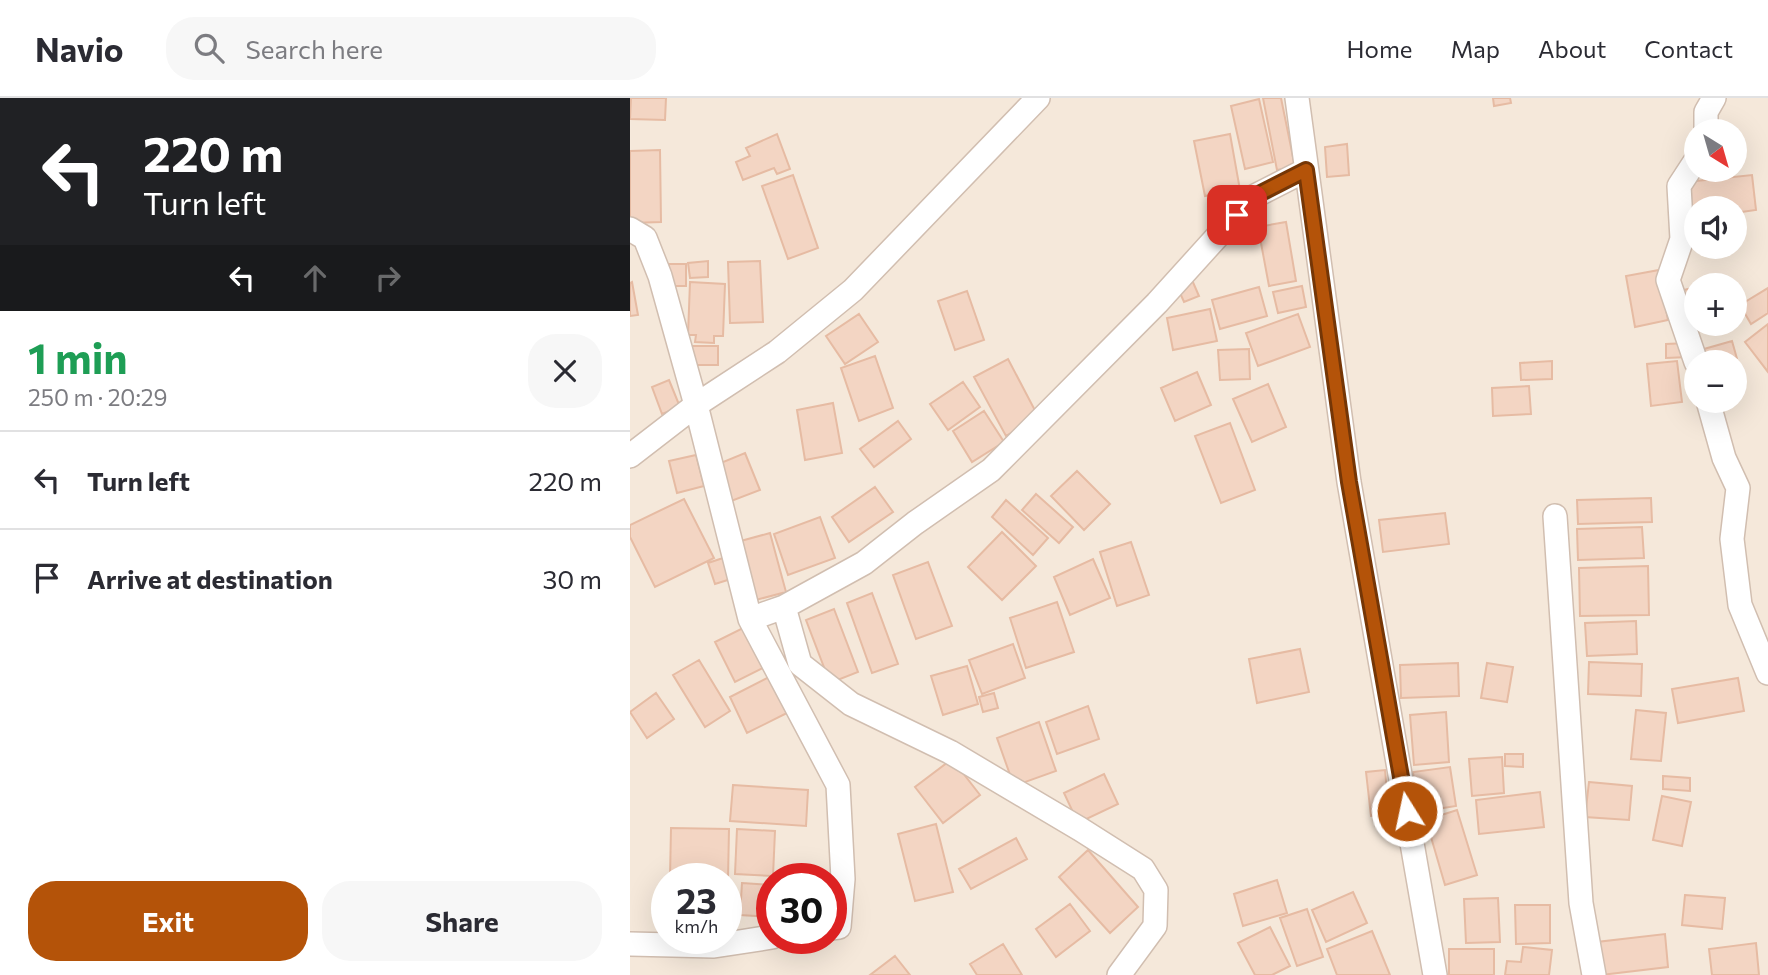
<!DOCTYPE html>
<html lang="en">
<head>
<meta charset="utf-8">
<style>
  body { margin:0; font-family:Commissioner,sans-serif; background:#f7f7f7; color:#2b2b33; height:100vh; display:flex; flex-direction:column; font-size:26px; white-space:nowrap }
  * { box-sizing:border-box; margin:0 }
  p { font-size:23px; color:#7c7c81 }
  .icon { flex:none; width:38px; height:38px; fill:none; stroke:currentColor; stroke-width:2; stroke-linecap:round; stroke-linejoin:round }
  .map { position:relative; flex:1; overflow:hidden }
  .details { display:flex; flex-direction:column; background:#fff; width:630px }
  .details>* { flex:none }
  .banner { background:#202124; color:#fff; overflow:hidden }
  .needle { width:46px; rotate:143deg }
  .buttons { position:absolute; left:1054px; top:21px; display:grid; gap:14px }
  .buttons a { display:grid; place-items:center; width:63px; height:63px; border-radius:50%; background:#fff; box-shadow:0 7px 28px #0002; font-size:35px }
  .speed { position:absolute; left:21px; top:765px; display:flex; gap:14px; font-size:35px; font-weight:700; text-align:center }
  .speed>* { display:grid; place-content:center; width:91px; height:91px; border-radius:50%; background:#fff; box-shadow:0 7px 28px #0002; line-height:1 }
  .speed small { font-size:18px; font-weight:400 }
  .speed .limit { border:10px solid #d22; background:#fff; color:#111 }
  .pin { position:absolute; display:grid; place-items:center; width:60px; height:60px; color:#fff; margin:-30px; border-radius:14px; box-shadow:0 4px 10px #0006 }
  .me { position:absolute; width:77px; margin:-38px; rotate:350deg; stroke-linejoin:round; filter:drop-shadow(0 0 5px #0008) }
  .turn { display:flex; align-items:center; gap:24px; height:147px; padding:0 28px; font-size:32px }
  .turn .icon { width:91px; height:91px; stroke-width:2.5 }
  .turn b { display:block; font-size:49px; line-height:60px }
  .lanes { display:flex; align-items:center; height:66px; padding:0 28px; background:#0003; justify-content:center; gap:35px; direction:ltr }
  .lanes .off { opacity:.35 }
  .round { display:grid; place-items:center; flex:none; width:74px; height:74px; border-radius:28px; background:#f7f7f7 }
  .summary { display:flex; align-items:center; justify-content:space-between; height:119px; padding:0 28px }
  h1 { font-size:42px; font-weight:700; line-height:52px; color:#1e9e55 }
  .primary-button { display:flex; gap:14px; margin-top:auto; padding:14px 28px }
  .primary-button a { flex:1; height:80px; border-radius:28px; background:#b45309; color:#fff; font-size:28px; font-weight:700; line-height:80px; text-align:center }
  .primary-button a+a { background:#f7f7f7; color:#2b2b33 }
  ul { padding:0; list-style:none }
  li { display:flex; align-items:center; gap:21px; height:98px; padding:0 28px; border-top:2px solid #e1e1e2 }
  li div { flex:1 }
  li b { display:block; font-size:26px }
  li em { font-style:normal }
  header { display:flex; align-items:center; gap:42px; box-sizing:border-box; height:98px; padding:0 35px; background:#fff; border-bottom:2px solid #e1e1e2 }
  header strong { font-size:33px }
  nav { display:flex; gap:38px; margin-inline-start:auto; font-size:24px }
  .search { width:490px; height:63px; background:#f7f7f7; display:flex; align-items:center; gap:18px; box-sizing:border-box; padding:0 24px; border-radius:28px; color:#7c7c81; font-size:26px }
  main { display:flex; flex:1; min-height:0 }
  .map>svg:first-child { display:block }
  .residential { fill:#f5e8da; fill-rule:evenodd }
  .building { fill:#f3d5c3; stroke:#e6bba3; stroke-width:2 }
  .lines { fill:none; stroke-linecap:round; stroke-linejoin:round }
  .minor-casing { stroke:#d1beb0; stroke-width:26 }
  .minor { stroke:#fff; stroke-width:23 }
  .route-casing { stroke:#753606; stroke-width:18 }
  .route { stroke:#b45309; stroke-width:12 }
</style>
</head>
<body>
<header>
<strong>Navio</strong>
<div class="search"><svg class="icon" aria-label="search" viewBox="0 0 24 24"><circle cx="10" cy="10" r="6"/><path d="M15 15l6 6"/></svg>Search here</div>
<nav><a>Home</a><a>Map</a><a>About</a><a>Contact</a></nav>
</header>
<main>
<section class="details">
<div class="banner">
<div class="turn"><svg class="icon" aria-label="left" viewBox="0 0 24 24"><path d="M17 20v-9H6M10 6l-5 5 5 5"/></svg><div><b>220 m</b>Turn left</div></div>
<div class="lanes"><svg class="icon" aria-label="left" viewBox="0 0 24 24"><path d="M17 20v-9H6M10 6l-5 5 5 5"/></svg><svg class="icon off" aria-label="ahead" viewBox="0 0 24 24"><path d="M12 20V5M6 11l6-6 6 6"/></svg><svg class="icon off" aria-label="right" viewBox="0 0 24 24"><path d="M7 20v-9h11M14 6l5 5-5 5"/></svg></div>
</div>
<div class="summary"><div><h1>1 min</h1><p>250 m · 20:29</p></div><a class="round"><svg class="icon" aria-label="close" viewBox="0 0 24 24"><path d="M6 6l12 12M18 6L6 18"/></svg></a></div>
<ul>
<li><svg class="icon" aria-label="left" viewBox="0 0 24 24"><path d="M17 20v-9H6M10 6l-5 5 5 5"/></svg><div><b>Turn left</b></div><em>220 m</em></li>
<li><svg class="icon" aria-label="arrive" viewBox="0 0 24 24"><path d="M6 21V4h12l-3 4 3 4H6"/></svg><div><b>Arrive at destination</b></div><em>30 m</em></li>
</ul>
<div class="primary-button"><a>Exit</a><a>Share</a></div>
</section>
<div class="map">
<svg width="1138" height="877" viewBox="0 0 1138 877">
  <rect width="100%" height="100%" fill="#fdf6ec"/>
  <!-- residential -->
  <path class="residential" d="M0,0h1138v877h-1138zM1066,33h38v39h-38zM1066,110h38v39h-38zM1066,187h38v39h-38zM1066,264h38v39h-38zM37,780h59v60h-59zM142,780h59v60h-59z"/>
  <!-- building -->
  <path class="building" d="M1,0h35l-1,22 -35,-1z
    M633,0h18l14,69 -18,3z
    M863,0h17l1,5 -17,3z
    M629,1l14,63 -28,7 -14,-63z
    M147,36l13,35 -13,5 -3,-6 -31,12 -7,-18 14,-6 -4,-8z
    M600,36l10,56 -35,6 -11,-55z
    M717,46l2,31 -22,2 -2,-30z
    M30,52l1,72 -31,1v-72z
    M163,77l25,73 -30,11 -26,-73z
    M1122,77l4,35 -22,3v-5h-38v9h-5l-4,-35z
    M656,124l10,59 -27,5 -11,-59z
    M78,163v16l-18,1 -2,-15z
    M130,163l3,61 -33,1 -2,-61z
    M39,166h17v22h-17z
    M1029,172l9,50 -33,7 -9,-51z
    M562,182l7,16 -15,6 -7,-16z
    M2,184l6,33 -8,1v-33z
    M60,184l35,2 -2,52h-9v7l-19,-1 1,-7h-8z
    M672,188l4,21 -28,6 -5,-21z
    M629,189l8,29 -47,13 -8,-29z
    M1066,189v37h26l-33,7 -9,-40z
    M1138,190v25l-17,11 -11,-19z
    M337,193l17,49 -29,10 -17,-49z
    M580,211l7,32 -44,9 -6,-32z
    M229,216l19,28 -33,22 -19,-28z
    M668,216l12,33 -52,19 -12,-33z
    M1138,226v48l-23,-30z
    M1102,243l11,39 -9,2v-20h-26l-4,-13z
    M1058,245l1,14 -23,1v-14z
    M55,248h33v19h-33z
    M619,251l1,30 -30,1 -2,-30z
    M245,258l18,52 -34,13 -18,-53z
    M378,261l31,59 -33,18 -32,-59z
    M922,263v18l-31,1 -1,-17z
    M1047,263l5,41 -31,4 -4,-42z
    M567,274l14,33 -36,16 -14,-33z
    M39,282l11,27 -18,7 -10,-27z
    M333,284l17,25 -32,23 -18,-26z
    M638,286l18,43 -34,15 -19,-43z
    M899,288l2,28 -38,2 -1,-28z
    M203,305l9,50 -37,7 -8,-50z
    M354,313l20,31 -32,20 -19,-31z
    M268,323l13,18 -37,28 -14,-18z
    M600,325l25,67 -34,13 -26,-67z
    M115,355l15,37 -34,13 -15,-36z
    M66,357l8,31 -27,7 -8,-32z
    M447,373l33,33 -26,26 -33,-34z
    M245,389l18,25 -44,30 -17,-25z
    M406,396l37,33 -14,16 -37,-33z
    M1021,400l1,24 -74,2 -1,-24z
    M54,401l30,59 -59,29 -25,-50v-12z
    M376,402l42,38 -15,17 -41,-38z
    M815,415l4,31 -66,8 -4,-32z
    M190,419l15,41 -47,17 -14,-41z
    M1012,429l2,31 -66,2 -1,-31z
    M372,434l34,34 -34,34 -34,-33z
    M140,435l16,59 -34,9 -15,-59z
    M501,444l18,53 -32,11 -17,-54z
    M96,459l8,21 -19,6 -7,-21z
    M463,461l17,39 -40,17 -16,-38z
    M298,464l24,64 -36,13 -23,-64z
    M1018,468l1,49 -69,1 -1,-48z
    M242,495l26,71 -26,9 -25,-70z
    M427,504l17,50 -48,16 -16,-50z
    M204,511l24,63 -28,11 -24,-63z
    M1006,523l1,33 -50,2 -2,-33z
    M113,530l20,40 -28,14 -20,-40z
    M383,546l12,34 -43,16 -13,-34z
    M670,551l9,43 -52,11 -8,-44z
    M69,562l31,51 -25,16 -32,-52z
    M959,564l53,2 -1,32 -53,-2z
    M828,565l1,33 -58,2 -1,-33z
    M857,565l26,4 -6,35 -26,-4z
    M337,568l11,38 -35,11 -12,-39z
    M139,579l18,36 -40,20 -17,-36z
    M1108,580l6,33 -66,12 -6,-34z
    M26,595l18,26 -27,19 -17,-26z
    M364,595l4,15 -15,4 -4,-15z
    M458,608l11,33 -42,15 -11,-32z
    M1006,612l30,3 -5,48 -30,-2z
    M816,614l3,50 -35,3 -4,-50z
    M409,624l17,49 -42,15 -17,-48z
    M875,656h18v13l-18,-1z
    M872,659l2,36 -32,3 -3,-37z
    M322,661l28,36 -37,28 -28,-36z
    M820,669l6,39 -38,6 -5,-40z
    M755,672l4,44 -18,2 -5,-44z
    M474,676l14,30 -40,19 -14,-30z
    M1033,678l27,2v13l-27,-2z
    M959,684l43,4 -3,34 -44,-3z
    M103,687l75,5 -2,36 -76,-5z
    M910,694l4,35 -65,7 -3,-34z
    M1032,698l29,6 -9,44 -29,-6z
    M827,712l20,65 -32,10 -19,-65z
    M306,726l17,68 -38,9 -17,-67z
    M41,730l58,1 -1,50 -58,-1z
    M107,731l38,2 -2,45 -38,-2z
    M386,740l11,21 -56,30 -12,-20z
    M458,752l50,57 -28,26 -51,-56z
    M647,782l10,33 -44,13 -9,-32z
    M112,785l30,2v32l-32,-2z
    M723,794l14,31 -41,19 -14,-32z
    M1055,797l40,3 -3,31 -40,-4z
    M868,800l2,44 -34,1 -2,-44z
    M440,806l20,27 -34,26 -20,-28z
    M885,807h35v38l-34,1z
    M677,811l16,48 -26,9 -17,-48z
    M640,829l20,39 -18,9h-17l-17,-32z
    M742,833l18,44h-53l-10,-26z
    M1035,836l3,33 -67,8 -4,-33z
    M1126,845l3,32h-47l-3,-26z
    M373,846l19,31h-45l-7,-11z
    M893,849l29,3 -3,25h-44l2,-14 14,1z
    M819,851h45v26h-45z
    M265,858l15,19h-40z"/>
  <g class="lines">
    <!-- minor casing -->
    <g class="minor-casing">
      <path id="minor" d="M667,0l52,384 86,493
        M1076,33v-19l8,-14
        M1066,62l-17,26 3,53 -14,41 28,82
        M0,131l15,9 15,38 36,129 54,214 88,166 5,94 -4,48 -8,1
        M1078,303l16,57 14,30 -6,51 8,66 28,68
        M0,358l66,-51 81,-53 76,-62 185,-192
        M925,418l26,387 13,72
        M154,509l16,57 51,40 99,48 130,77 63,40 13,21 -1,36 -36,49
        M120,521l34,-12 80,-44 51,-40 76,-53 166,-167 96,-106 53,-27
        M0,846l84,2 58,-9"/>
    </g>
    <!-- minor -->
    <use href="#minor" class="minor"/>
  </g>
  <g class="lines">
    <!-- route casing -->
    <g class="route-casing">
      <path id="route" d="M607,117l16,-18 53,-27 43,312 58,329"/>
    </g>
    <!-- route -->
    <use href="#route" class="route"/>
  </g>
</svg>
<div class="buttons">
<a><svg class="needle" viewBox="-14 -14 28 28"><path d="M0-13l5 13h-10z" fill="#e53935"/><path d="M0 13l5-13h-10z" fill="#7c7c81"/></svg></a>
<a><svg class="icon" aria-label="sound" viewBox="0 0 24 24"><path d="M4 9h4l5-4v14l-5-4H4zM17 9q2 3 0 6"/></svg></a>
<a>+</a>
<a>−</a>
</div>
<div class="speed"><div>23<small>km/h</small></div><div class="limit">30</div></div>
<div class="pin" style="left:607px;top:117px;background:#d93025"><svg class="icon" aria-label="arrive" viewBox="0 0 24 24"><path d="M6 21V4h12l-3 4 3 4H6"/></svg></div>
<svg class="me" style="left:777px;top:713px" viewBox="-20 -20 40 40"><circle r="17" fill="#b45309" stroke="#fff" stroke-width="3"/><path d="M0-11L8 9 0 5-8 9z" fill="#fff"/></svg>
</div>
</main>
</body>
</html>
